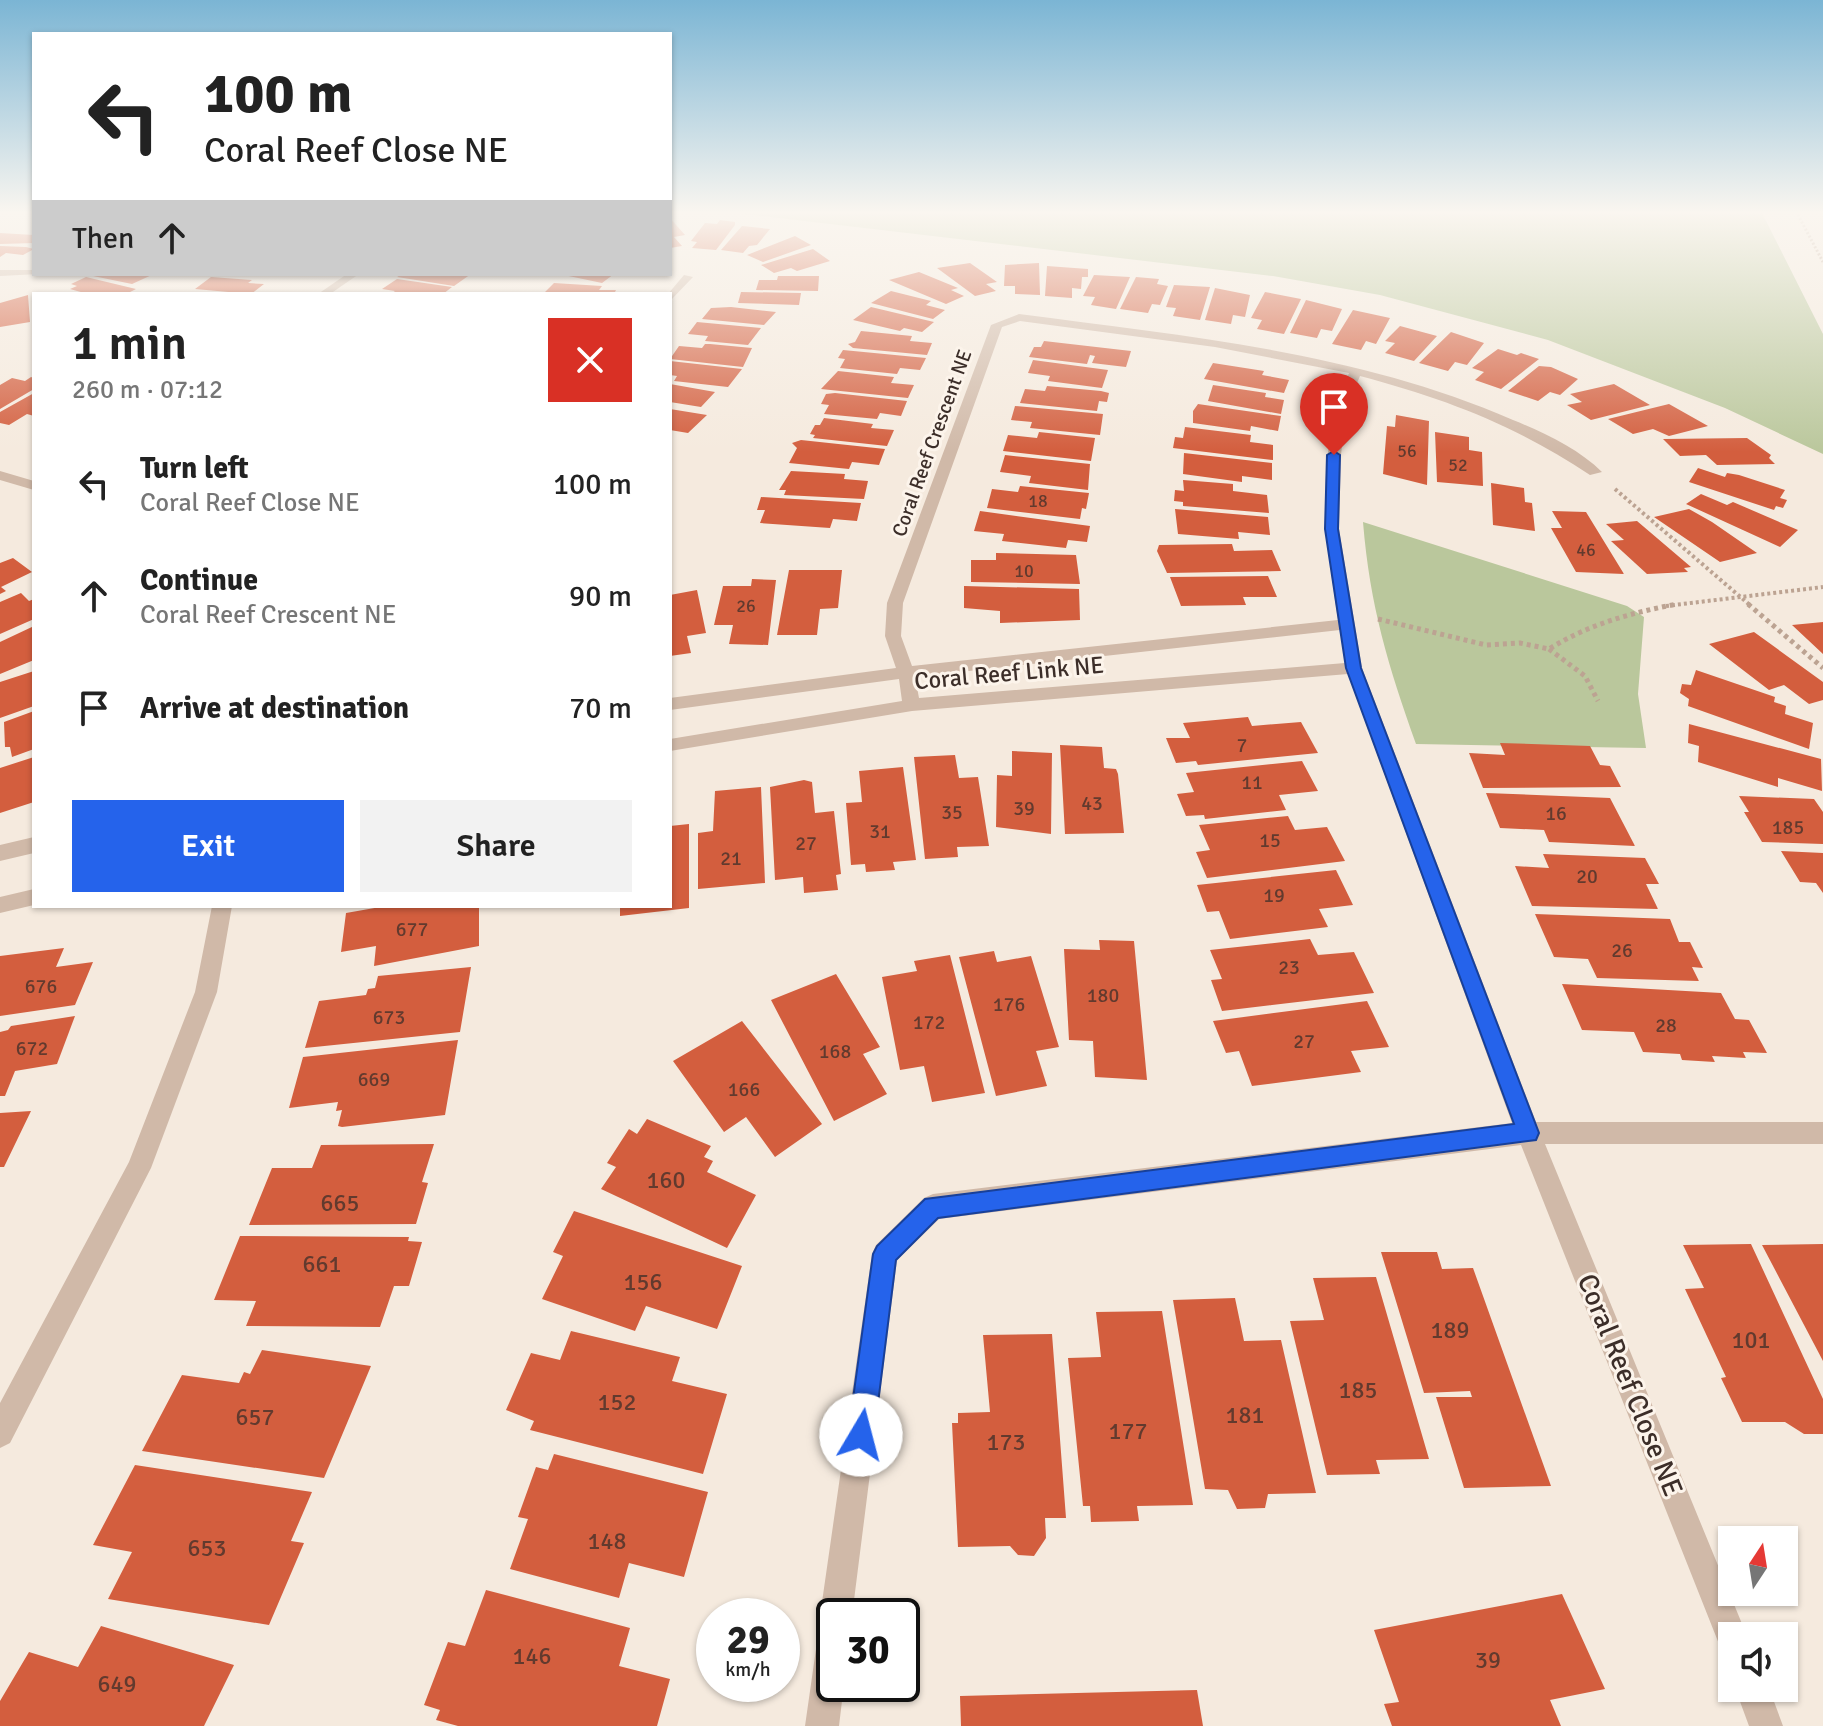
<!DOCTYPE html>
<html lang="en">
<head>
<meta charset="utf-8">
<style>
  body { margin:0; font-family:Signika,sans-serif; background:#f2f2f2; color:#222; height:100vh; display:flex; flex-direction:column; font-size:30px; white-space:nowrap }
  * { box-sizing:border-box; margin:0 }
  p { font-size:26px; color:#767676 }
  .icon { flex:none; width:44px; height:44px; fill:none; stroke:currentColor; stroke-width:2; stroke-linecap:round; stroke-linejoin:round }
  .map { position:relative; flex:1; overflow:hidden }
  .details { position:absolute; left:32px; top:292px; width:640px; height:616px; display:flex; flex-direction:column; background:#fff; border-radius:0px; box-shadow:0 2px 6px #0004 }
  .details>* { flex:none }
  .banner { position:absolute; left:32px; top:32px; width:640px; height:244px; border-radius:0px; box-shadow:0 2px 6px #0004; background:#fff; color:#222; overflow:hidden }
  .needle { width:52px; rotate:12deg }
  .tools { position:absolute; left:1718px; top:1526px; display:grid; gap:16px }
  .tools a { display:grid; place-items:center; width:80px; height:80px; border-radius:0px; background:#fff; box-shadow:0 2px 6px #0004; font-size:40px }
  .speed { position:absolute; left:696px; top:1598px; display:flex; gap:16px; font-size:40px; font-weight:700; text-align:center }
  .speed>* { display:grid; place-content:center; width:104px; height:104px; border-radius:50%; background:#fff; box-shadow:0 2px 6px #0004; line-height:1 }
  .speed small { font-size:20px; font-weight:400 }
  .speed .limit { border:4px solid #111; border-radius:12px; background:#fff; color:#111 }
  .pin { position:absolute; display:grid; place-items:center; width:68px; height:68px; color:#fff; margin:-82px -34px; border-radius:50% 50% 50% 0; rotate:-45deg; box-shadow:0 0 8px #0007 }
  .pin .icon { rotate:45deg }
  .me { position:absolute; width:88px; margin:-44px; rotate:8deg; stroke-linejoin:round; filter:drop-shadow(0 0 6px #0008) }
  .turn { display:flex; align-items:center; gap:28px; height:168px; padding:0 40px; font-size:36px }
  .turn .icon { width:104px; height:104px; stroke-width:2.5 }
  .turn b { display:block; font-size:56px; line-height:68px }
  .then { display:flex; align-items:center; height:76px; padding:0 40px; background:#0003; gap:16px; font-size:30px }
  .round { display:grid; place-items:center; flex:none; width:84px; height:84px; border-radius:0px; background:#f2f2f2 }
  .headline { display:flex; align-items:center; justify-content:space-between; height:136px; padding:0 40px }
  h1 { font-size:48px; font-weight:600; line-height:60px }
  .cta { display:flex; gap:16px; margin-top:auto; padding:16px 40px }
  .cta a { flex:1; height:92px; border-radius:0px; background:#2563eb; color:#fff; font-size:32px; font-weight:600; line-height:92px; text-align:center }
  .cta a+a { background:#f2f2f2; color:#222 }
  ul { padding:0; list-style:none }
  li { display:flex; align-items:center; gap:24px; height:112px; padding:0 40px }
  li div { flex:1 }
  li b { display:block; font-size:30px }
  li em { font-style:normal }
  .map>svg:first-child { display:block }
  .green { fill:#bac79c }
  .building { fill:#d35e3e }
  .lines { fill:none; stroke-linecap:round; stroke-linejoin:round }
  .path-far2 { stroke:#bca392; stroke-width:3; stroke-dasharray:2 2; stroke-linecap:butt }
  .path-far1 { stroke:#bca392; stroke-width:4; stroke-dasharray:3 3; stroke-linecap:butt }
  .path { stroke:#bca392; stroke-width:5; stroke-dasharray:4 4; stroke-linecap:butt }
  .minor { fill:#d0b9a8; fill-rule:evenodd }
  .route { fill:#2563eb; stroke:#184099; stroke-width:2 }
  .labels { text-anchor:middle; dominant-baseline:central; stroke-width:6; stroke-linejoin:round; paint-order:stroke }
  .far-number-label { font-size:18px; fill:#623a2e }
  .far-street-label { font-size:20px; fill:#3c2e29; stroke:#fcf4eb }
  .number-label { font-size:20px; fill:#623a2e }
  .street-label { font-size:24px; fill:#3c2e29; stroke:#fcf4eb }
  .near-number-label { font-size:24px; fill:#623a2e }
  .near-street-label { font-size:28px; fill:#3c2e29; stroke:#fcf4eb }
</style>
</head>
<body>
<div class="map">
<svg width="1823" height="1726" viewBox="0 0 1823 1726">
  <rect width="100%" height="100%" fill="#f5eade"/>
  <!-- green -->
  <path class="green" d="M720,211h1041l62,123v120l-98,-46 -177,-68 -168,-45 -107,-19z
    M1363,522l264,84 17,11 -6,77 8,54 -230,-4c-28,-79 -46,-137 -53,-222z"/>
  <!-- building -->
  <path class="building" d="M670,218l15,17 -11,2 8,9 -12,2z
    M720,220l15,2v3l-19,25 -24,-2 5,-6 -6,-1 14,-18 12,1z
    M742,226l28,3 -13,16 -8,1 -6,7 -22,-3z
    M0,233l34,2v8l-34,1z
    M795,236l16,9 -48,17 -16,-7z
    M0,246l26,1 8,2 -11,6 -17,-2 -6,4z
    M813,249l17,12 -33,10 -6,-3 -17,5 -13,-8z
    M970,263l27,19 -11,2 10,7 -21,5 -38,-28z
    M1039,263l1,32 -25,-1v-8h-11l1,-21z
    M1047,266l41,3v8h-6l-1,12 -9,-1v10l-27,-2z
    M919,272l39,16 -7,2 13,6 -18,8 -57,-24z
    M98,274h56l-22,10 -39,-8z
    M402,274h69l-17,12 -57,-9z
    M559,274h55l-12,9z
    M1094,275l36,2 -14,32 -25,-4 4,-8 -12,-1z
    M778,276h41l-1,15 -62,-1 3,-10h18z
    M86,277l50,12 -10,5h-38l-18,-5 7,-3 -6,-2z
    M211,277l41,3 -4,3 16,1 -13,10 -56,-5z
    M1136,277l23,2 -2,5 11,2 -8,19 -8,-1 -4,9 -28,-4z
    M397,279l55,8 -9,7h-52l4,-3 -13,-2z
    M554,283l48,3 -3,4h17l-2,4h-71z
    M1174,285l36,2 -10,33 -27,-4 3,-8 -10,-1z
    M1215,288l35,7 -5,22 -12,-2 -2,9 -26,-4z
    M891,291l40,10 -5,4 19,5 -12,9 -62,-16z
    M741,292l60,1 -2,12 -61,-2z
    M1265,292l36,7 -17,35 -27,-5 5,-9 -11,-2z
    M28,295l2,27 -30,5v-24z
    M1306,300l36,9 -10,22 -11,-2 -4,9 -27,-5z
    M731,307l45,5 -12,13 -62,-6 9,-11z
    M871,307l63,15 -12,10 -18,-4 -4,3 -47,-11z
    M1353,310l37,8 -14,26 -10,-3 -5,9 -29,-6z
    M697,322l64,6 -13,17 -43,-4 3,-5 -20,-2z
    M1400,326l37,10 -23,25 -29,-8 10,-10 -10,-2z
    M861,331l51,5 -2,5 22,2 -5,12 -74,-7 -5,-4 7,-2z
    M1451,332l33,11 -17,22 -12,-3 -7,9 -29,-8z
    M1044,341l87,10 -5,16 -34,-4 3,-7 -5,-1 -3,9 -58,-7 5,-10h7z
    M705,344h5l42,4 -9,19 -73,-8 9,-13 23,2z
    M1498,349l19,6 4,-2 18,6 -38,30 -26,-9 9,-8 -12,-4z
    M843,350l83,8 -6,12 -20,-2 -3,6 -57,-6 5,-9 -7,-1z
    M1033,360l75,10 -6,18 -54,-7 2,-5 -22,-3z
    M670,361l72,8 -14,18 -54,-6 3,-5 -7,-1z
    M1213,363l51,8 -2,4 27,5 -5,13 -80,-14z
    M1539,366l12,1 27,12 -18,16 -10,-3 -12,9 -30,-10z
    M838,371l56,6 -3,6 23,2 -6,13 -87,-9z
    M31,377l3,1v11l-34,20v-24l12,-7 13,3z
    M670,384l45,8 -14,15 -31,-5z
    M1614,384l36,21 -59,15 -24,-15 15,-3 -12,-8z
    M1213,385l53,8 -1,4 19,3 -3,14 -73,-13z
    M1047,386l54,5 8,2 -2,9 -8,-1 -2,10 -77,-8 5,-14 20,2z
    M34,393v23l-7,-2 -18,11 -9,-2v-11z
    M835,393l72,8 -6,15 -21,-3 -3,6 -53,-5 5,-9 -8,-1 5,-10z
    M1198,404l83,12 -3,15 -27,-5 -1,5 -57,-8v-12z
    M1669,404l39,22 -39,10 -16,-7 -20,5 -25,-15z
    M1015,406l88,8 -3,21 -70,-7 2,-6 -21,-2z
    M670,409l37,6 -19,18 -18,-3z
    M1396,415l33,6 -2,64 -44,-11 4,-48 8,1z
    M824,418l49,6 -2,4 23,2 -7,16 -74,-8 2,-3 -5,-1 5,-9h5z
    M1185,427l66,8 -1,7 23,3v15l-100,-12 2,-11 8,1z
    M1039,432l56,6 -4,23 -88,-10 5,-16 29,3z
    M1435,432l34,5v13l13,2 1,34 -46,-4z
    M1747,438l24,17 -2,3 6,6 -58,1 -11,-10 -26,1 -17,-17z
    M801,440l84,9 -6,16 -27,-3 -3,7 -60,-6 8,-15 -5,-5z
    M1184,453l88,10v17l-30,-4v6l-59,-8z
    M1005,455l85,9 -2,26 -59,-7 2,-7 -31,-4z
    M1698,468l27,9 2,-4 12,2 46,15 -5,8 7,2 -4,8 -7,-2 -2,4 -85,-28z
    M791,471l54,3 -1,5 24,2 -4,18 -80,-4 2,-5h-7z
    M1183,480l50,4v7l34,4 2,18 -86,-7v-4l-9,-1 1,-11 9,1z
    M1491,483l33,5 1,14 7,1 3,28 -42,-6z
    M1020,486l69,7 -3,16 -4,-1 -2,11 -93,-11 5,-19 26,3z
    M1701,494l26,11 6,-3 65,28 -18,17 -94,-43z
    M761,497l100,6 -4,18 -24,-2 -3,9 -70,-5 5,-13h-8z
    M1175,509l93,8 2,18 -32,-3 1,7 -61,-5z
    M1689,509l23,13 45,31 -37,9 -66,-45z
    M980,511l110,15 -3,16 -19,-2 -2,8 -64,-7 2,-7 -30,-3z
    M1552,511l34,1 38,62 -48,-2 -25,-44h11z
    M1637,521l54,46 -7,1 4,4 -41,2 -36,-33 13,-1 -18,-16z
    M1232,544l2,7 38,-1 9,21 -114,2 -10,-22 2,-6z
    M996,553l80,2 4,29 -109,-2v-22h25z
    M13,558l19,14 -31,15 5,4 -6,3v-31z
    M789,570h53l-4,38 -18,1 -3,26h-40z
    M1268,576l9,21h-34l3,8 -65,1 -11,-29z
    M752,579l24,1 -8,65 -39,-1 4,-19h-19l9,-39h28z
    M964,586l115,3 1,31 -80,3v-12l-36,-3z
    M697,590l9,43 -19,3 4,17 -21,3v-61z
    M21,593l8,8 5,-2v20l-34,15v-32z
    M1823,622v32l-31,-29z
    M34,626v34l-34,14v-32z
    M1754,632l69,50v18l-14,4 -25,-19 -15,5 -60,-46z
    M1696,670l79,27 -1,5 12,4 -1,8 28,9 -4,26 -121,-43 1,-7 -9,-6 2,-9 9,1z
    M34,671v35l-34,12v-36z
    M34,711v38l-22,8 -2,-10h-5l-1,-25z
    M1248,717l4,9 49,-4 17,31 -120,12 -2,-4 -20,2 -10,-25h24l-7,-15z
    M1689,724l132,35 1,32 -44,-13v9l-80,-25 1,-16 -11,-3z
    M1500,743l90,3 10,19 10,1 11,21 -138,1 -14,-35 36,2z
    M1060,745l42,2 2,21 12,1 2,5 6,59 -59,1z
    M1012,751l40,2 -1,81 -55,-7 1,-52 15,1z
    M955,755l4,23 19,-1 11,69 -32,1 1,10 -33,2 -11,-102z
    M34,757v45l-34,11v-45z
    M1302,761l16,30 -39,4 7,15 -81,9 -1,-4 -18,1 -9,-22 17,-2 -8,-19z
    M903,767l13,93 -23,2 2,8 -29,2 -1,-8 -14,1 -5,-62 16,-1 -3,-31z
    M804,780l8,2 3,31 19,-2 7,63 -5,1 2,15 -34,3 -1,-16 -28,3 -5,-93z
    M761,787l4,96 -67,6v-56l15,-2 2,-40z
    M1486,793l124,5 25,48 -86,-4 -5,-12 -44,-2z
    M1739,796l75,3 9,13v32l-61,-2 -18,-30h5z
    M1288,816l7,14 32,-3 18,34 -138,17 -11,-26 14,-2 -11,-25z
    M689,824v84l-69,8v-10h50v-80z
    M1781,851l42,2v40l-7,-10 -16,-1z
    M1543,854l102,4 14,26h-13l12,25 -126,-3 -17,-40 34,2z
    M1336,870l17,35 -34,4 9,18 -98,12 -11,-28 -12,1 -10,-27z
    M386,906h93v40l-105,20 2,-20 -35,6 5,-39z
    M1535,914l135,5 9,23h11l13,26 -11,-1 7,14 -102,-3 -9,-19 -34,-2z
    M1310,939l8,16 36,-3 20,41 -152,18 -11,-31 11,-1 -12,-29z
    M1099,940l35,1 13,139 -52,-3 -2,-36 -24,-1 -5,-91 36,1z
    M64,948l-8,19 37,-5 -18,43 -75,11v-60z
    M994,951l3,11 34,-6 28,91 -23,4 11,35 -51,10 -37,-139z
    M950,955l35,138 -53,9 -8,-36 -24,4 -18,-93 35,-6 -3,-10z
    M471,967l-11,65 -155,16 14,-47 47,-6 2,-6 7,-1 3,-12z
    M836,974l44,73 -17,7 24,40 -53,27 -63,-121z
    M1562,984l159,9 14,26 14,1 18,33 -24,-1 3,6 -34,-2 3,6 -33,-2 -2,-6 -37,-2 -9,-20 -52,-2z
    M1367,1001l22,46 -38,4 10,21 -109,14 -13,-35 -13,2 -13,-32z
    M75,1016l-18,48 -42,7 -10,25h-5v-64l8,-2 3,-4z
    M742,1021l80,103 -47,33 -29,-40 -22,15 -51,-71z
    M458,1040l-13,75 -103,12 -4,-1 4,-16 -6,1 2,-9 -49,6 14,-51z
    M31,1111l-27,56h-4v-54z
    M647,1119l64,27 -7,11 9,4 -6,11 49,23 -29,53 -126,-59 15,-22 -9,-4 22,-34 8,5z
    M434,1144l-12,38 6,1 -12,41 -167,1 23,-57h40l9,-23z
    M574,1211l168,55 -25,63 -71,-23 -11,25 -93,-32 21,-43 -10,-4z
    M240,1236l169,1 -1,4 14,1 -13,44h-15l-14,41 -134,-1 10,-25 -42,-1z
    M1751,1244l72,155v35h-19l-19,-12h-43l-21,-44 5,-1 -41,-88 19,-1 -21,-43z
    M1823,1244v117l-61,-116z
    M1381,1252h56l5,17 31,-1 78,218 -87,2 -28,-91h36l-2,-6 -46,2z
    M1376,1277l53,182 -53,1 4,14 -53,1 -37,-154 34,-1 -11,-42z
    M1235,1298l9,43 37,-1 35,153 -48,1 -3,14 -28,1 -9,-19 -23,-1 -32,-189z
    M1162,1311l31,194 -56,1 2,15 -48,1 -1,-16h-7l-15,-148 33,-1 -5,-45z
    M571,1331l109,26 -8,24 55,13 -24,80 -173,-44 4,-9 -28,-11 25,-57 29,7z
    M1052,1334l14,184h-21l1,20 -12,18 -16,-1 -8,-9 -52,1 -6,-124h6v-10l32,-1 -7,-77z
    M262,1350l109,16 -47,112 -182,-27 40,-76 57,8 5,-11 6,2z
    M554,1454l154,38 -24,85 -55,-14 -10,35 -109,-29 18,-50 -10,-2 18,-50 12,3z
    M135,1465l177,27 -21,49 13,2 -35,82 -161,-26 24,-47 -39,-7z
    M486,1590l144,38 -11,38 51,13 -13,47h-199l-22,-6 4,-10 -16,-5 24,-63 17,4z
    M1562,1594l43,95 -55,11 11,26h-169l-8,-22 15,-2 -25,-72z
    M101,1626l133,39 -30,61h-204v-25l29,-49 49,15z
    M1197,1690l6,36h-242l-1,-30z"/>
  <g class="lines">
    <!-- path-far2 -->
    <path class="path-far2" d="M1796,211l27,51"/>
    <!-- path-far1 -->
    <path class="path-far1" d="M1615,489l136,117
      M1666,606l157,-19"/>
    <!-- path -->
    <path class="path" d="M1748,604l75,64
      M1378,619l108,26 34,-2 29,6c40,-25 82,-36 128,-45
      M1549,649l36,27 13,25"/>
    <!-- minor -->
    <path class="minor" d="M0,270h34v4h5l-39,2z
      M347,274h12l-29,20h-12z
      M684,275l9,2 -23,24 -2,-7z
      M1019,314c167,22 338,38 494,106 30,12 66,29 89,52l-12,3c-75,-50 -144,-76 -230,-99l-14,33 -5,46 -2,74 23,139 174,454h287v22h-278l202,492h-15v18l-11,-5 -200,-504 -582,74 -42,41 -45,356h-18v68h10l-5,42h-34l13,-91 5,-12 -3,-7 52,-362 4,-9 48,-47 9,-4 579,-71 -164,-449 -436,37 -242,40v-12l232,-38 -3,-22 -229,31v-12l226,-30 -11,-32 2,-33 104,-278zM1020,321l195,26 134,26c-35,83 -24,161 -11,247l-426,46 -11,-30 2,-33 99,-276zM1340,630l5,33 -426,35 -4,-21z
      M0,471l34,10v9l-34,-10z
      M34,837v16l-34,8v-16z
      M34,889v16l-34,8v-16z
      M212,906h20l-15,86 -66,176 -141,275 -10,5v-45l129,-241 66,-170z
      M1735,1688h34l14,38h-34z"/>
  </g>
  <!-- sky -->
  <linearGradient id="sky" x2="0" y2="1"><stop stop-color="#7bb5d4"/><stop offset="0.47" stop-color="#faf6f0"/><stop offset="1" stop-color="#faf6f0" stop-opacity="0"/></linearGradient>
  <rect width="1823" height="452" fill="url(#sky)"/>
  <!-- route -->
  <path class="route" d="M1334,451l6,4 -2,74 23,139 178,465 -3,7 -598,78 -42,42 -22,175 -4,9 -9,4 -10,-4 -3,-9 25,-181 4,-8 48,-47 589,-75 -168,-456 -21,-139 2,-74z"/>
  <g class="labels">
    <!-- far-number labels -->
    <g class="far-number-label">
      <text x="1407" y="451">56</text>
      <text x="1458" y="465">52</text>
      <text x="1038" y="501">18</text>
      <text x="1586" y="550">46</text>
      <text x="1024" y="571">10</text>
      <text x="746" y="606">26</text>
    </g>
    <!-- far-street labels -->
    <g class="far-street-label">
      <text transform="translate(932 443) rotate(-70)">Coral Reef Crescent NE</text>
    </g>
    <!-- number labels -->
    <g class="number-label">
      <text x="1242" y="745">7</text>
      <text x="1252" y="782">11</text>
      <text x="1092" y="803">43</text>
      <text x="1024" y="808">39</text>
      <text x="952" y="812">35</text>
      <text x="1556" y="813">16</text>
      <text x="1788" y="827">185</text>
      <text x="880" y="831">31</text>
      <text x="1270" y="840">15</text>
      <text x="806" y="843">27</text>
      <text x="731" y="858">21</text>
      <text x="1587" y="876">20</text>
      <text x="1274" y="895">19</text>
      <text x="412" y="929">677</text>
      <text x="1622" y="950">26</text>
      <text x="1289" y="967">23</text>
      <text x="41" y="986">676</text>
      <text x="1103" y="995">180</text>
      <text x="1009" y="1004">176</text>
      <text x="389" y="1017">673</text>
      <text x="929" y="1022">172</text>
      <text x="1666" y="1025">28</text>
      <text x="1304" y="1041">27</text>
      <text x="32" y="1048">672</text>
      <text x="835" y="1051">168</text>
      <text x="374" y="1079">669</text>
      <text x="744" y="1089">166</text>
    </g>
    <!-- street labels -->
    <g class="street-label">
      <text transform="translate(1009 673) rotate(-5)">Coral Reef Link NE</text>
    </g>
    <!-- near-number labels -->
    <g class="near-number-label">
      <text x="666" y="1180">160</text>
      <text x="340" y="1203">665</text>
      <text x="322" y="1264">661</text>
      <text x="643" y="1282">156</text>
      <text x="1450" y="1330">189</text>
      <text x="1751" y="1340">101</text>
      <text x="1358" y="1390">185</text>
      <text x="617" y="1402">152</text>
      <text x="1245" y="1415">181</text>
      <text x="255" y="1417">657</text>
      <text x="1128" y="1431">177</text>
      <text x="1006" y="1442">173</text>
      <text x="607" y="1541">148</text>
      <text x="207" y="1548">653</text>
      <text x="532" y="1656">146</text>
      <text x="1488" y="1660">39</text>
      <text x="117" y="1684">649</text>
    </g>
    <!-- near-street labels -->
    <g class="near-street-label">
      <text transform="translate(1630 1385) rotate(68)">Coral Reef Close NE</text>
    </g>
  </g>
</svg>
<div class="tools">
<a><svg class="needle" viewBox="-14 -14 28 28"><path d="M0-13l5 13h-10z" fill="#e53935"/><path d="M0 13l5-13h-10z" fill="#767676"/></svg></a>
<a><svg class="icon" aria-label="sound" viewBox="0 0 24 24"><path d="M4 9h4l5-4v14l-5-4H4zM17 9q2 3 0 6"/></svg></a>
</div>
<div class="speed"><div>29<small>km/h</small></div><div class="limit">30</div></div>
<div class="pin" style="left:1334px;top:455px;background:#d93025"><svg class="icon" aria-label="arrive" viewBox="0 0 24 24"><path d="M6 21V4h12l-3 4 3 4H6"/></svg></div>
<svg class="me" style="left:861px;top:1435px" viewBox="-20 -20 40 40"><circle r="19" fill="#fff"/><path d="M0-13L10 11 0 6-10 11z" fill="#2563eb"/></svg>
<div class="banner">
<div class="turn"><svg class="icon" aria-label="left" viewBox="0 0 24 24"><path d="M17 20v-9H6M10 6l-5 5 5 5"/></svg><div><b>100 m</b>Coral Reef Close NE</div></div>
<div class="then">Then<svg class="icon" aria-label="ahead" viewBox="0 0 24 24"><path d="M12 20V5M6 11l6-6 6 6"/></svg></div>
</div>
<section class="details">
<div class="headline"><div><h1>1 min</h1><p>260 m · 07:12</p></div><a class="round" style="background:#d93025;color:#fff"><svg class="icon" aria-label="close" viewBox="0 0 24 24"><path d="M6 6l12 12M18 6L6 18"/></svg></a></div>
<ul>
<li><svg class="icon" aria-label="left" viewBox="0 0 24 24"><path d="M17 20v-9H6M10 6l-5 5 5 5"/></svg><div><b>Turn left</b><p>Coral Reef Close NE</p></div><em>100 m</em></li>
<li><svg class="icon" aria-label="ahead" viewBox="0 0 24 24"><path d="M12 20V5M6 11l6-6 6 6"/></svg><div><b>Continue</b><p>Coral Reef Crescent NE</p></div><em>90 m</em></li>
<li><svg class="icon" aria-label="arrive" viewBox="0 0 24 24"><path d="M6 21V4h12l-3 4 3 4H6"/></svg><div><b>Arrive at destination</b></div><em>70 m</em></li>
</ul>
<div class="cta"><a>Exit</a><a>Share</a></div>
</section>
</div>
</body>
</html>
